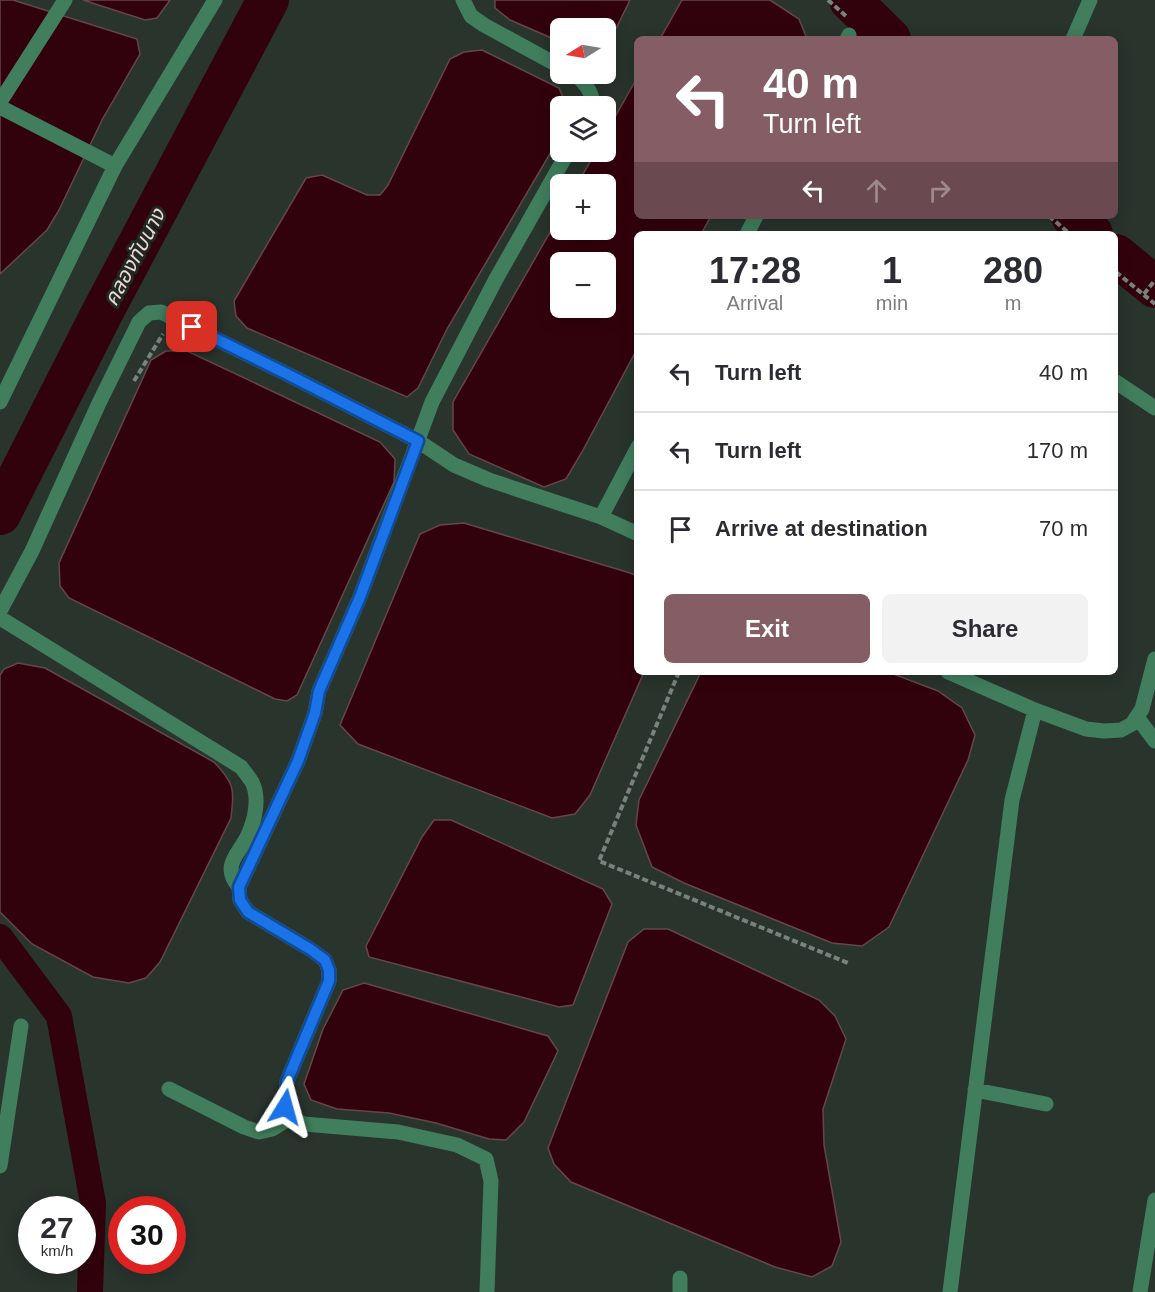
<!DOCTYPE html>
<html lang="en">
<head>
<meta charset="utf-8">
<style>
  body { margin:0; font-family:Helvetica,"Noto Sans Thai",sans-serif; background:#f2f2f3; color:#2b2b33; height:100vh; display:flex; flex-direction:column; font-size:22px; white-space:nowrap }
  * { box-sizing:border-box; margin:0 }
  p { font-size:20px; color:#7c7c81 }
  .icon { flex:none; width:33px; height:33px; fill:none; stroke:currentColor; stroke-width:2; stroke-linecap:round; stroke-linejoin:round }
  .map { position:relative; flex:1; overflow:hidden }
  .drawer { position:absolute; left:634px; top:231px; width:484px; height:444px; display:flex; flex-direction:column; background:#fff; border-radius:9px; box-shadow:0 3px 15px #0003 }
  .drawer>* { flex:none }
  .guide { position:absolute; left:634px; top:36px; width:484px; height:183px; border-radius:9px; box-shadow:0 3px 15px #0003; background:#855d65; color:#fff; overflow:hidden }
  .needle { width:39px; rotate:259deg }
  .tools { position:absolute; left:550px; top:18px; display:grid; gap:12px }
  .tools a { display:grid; place-items:center; width:66px; height:66px; border-radius:9px; background:#fff; box-shadow:0 3px 15px #0003; font-size:30px }
  .speed { position:absolute; left:18px; top:1196px; display:flex; gap:12px; font-size:30px; font-weight:700; text-align:center }
  .speed>* { display:grid; place-content:center; width:78px; height:78px; border-radius:50%; background:#fff; box-shadow:0 3px 15px #0003; line-height:1 }
  .speed small { font-size:15px; font-weight:400 }
  .speed .limit { border:9px solid #d22; background:#fff; color:#111 }
  .pin { position:absolute; display:grid; place-items:center; width:51px; height:51px; color:#fff; margin:-26px; border-radius:12px; box-shadow:0 3px 9px #0006 }
  .me { position:absolute; width:66px; margin:-33px; rotate:8deg; stroke-linejoin:round; filter:drop-shadow(0 0 4px #0008) }
  .turn { display:flex; align-items:center; gap:21px; height:126px; padding:0 30px; font-size:27px }
  .turn .icon { width:78px; height:78px; stroke-width:2.5 }
  .turn b { display:block; font-size:42px; line-height:51px }
  .lanes { display:flex; align-items:center; height:57px; padding:0 30px; background:#0003; justify-content:center; gap:30px; direction:ltr }
  .lanes .off { opacity:.35 }
  .eta { display:flex; justify-content:space-evenly; align-items:center; height:102px; text-align:center }
  .eta b { font-size:36px; font-weight:700; line-height:42px }
  .cta { display:flex; gap:12px; margin-top:auto; padding:12px 30px }
  .cta a { flex:1; height:69px; border-radius:9px; background:#855d65; color:#fff; font-size:24px; font-weight:700; line-height:69px; text-align:center }
  .cta a+a { background:#f2f2f3; color:#2b2b33 }
  ul { padding:0; list-style:none }
  li { display:flex; align-items:center; gap:18px; height:78px; padding:0 30px; border-top:2px solid #e1e1e2 }
  li div { flex:1 }
  li b { display:block; font-size:22px }
  li em { font-style:normal }
  .map>svg:first-child { display:block }
  .water { fill:#32020c; stroke:#65464c; stroke-width:1.5; fill-rule:evenodd }
  .lines { fill:none; stroke-linecap:round; stroke-linejoin:round }
  .canal { stroke:#32020c; stroke-width:26 }
  .river { stroke:#32020c; stroke-width:42 }
  .path { stroke:#79837d; stroke-width:4; stroke-dasharray:6 3; stroke-linecap:butt }
  .minor { stroke:#407e5d; stroke-width:15 }
  .route-casing { stroke:#114b97; stroke-width:15 }
  .route { stroke:#1a73e8; stroke-width:10 }
  .labels { text-anchor:middle; dominant-baseline:central; stroke-width:6; stroke-linejoin:round; paint-order:stroke }
  .water-label { font-size:21px; font-style:italic; fill:#f2d6d7; stroke:#1f2a23 }
</style>
</head>
<body>
<div class="map">
<svg width="1155" height="1292" viewBox="0 0 1155 1292">
  <rect width="100%" height="100%" fill="#29342d"/>
  <!-- water -->
  <path class="water" d="M0,0h13l124,39 3,15 -38,66 -43,90 -12,20 -47,44z
    M83,0h87l-13,18 -12,2z
    M495,0h135l-24,49v-21h-45v14l-51,-22 -15,-12z
    M682,0h88l29,19 8,20h-147z
    M482,50l77,38 7,17v1h-5v29l-114,194 -29,59 -11,9 -160,-69 -11,-12 -2,-15 72,-123 16,-3 45,20h13l8,-10 62,-126 14,-7z
    M637,78l1,138h73l-10,18h-63l-1,115 -55,103 -16,27 -22,8 -75,-33 -16,-24v-28l108,-189v17h45v-46h-29l19,-32h10v-19zM561,262h45v46h-45z
    M166,351h21l193,91 15,17 -1,23 -97,213 -10,6 -12,-2 -206,-101 -9,-12 -1,-23 92,-203z
    M464,523l166,50 7,3 1,96h6l-54,123 -15,19 -23,4 -194,-74 -18,-19 80,-191 20,-9z
    M18,663l27,5 169,94c21,22 20,27 17,56l-71,144 -14,16 -17,5 -36,-6 -61,-33 -32,-32v-237l4,-6z
    M701,672h187l50,19 24,17 13,27 -7,25 -79,167 -27,19 -30,-3 -148,-60 -32,-16 -16,-42 3,-25z
    M434,820h17l152,69 9,15 -39,101 -14,2 -190,-50 -3,-11 56,-109z
    M644,929h24l151,71 16,16 11,23 -23,70 1,36 17,97 -9,24 -20,11 -37,-10 -204,-85 -17,-18 -6,-16 80,-206z
    M364,983l184,53 10,15 -34,71 -18,18 -17,-1 -53,-16 -47,-10 -52,-4 -26,-9 -7,-16 19,-55 20,-39z"/>
  <g class="lines">
    <!-- canal -->
    <path class="canal" d="M0,937l59,79 34,187 -3,89"/>
    <!-- river -->
    <path class="river" d="M850,0l40,39
      M1072,216l20,18
      M1116,255l39,32
      M0,514l102,-201 166,-313"/>
    <!-- path -->
    <path class="path" d="M828,0l19,17
      M1049,216l21,18
      M1116,272l39,32
      M1144,294l11,-14
      M134,381l29,-47
      M679,672l-80,189 249,102"/>
    <!-- minor -->
    <path class="minor" d="M463,0l8,16 13,9 77,42
      M847,39l2,-4
      M1073,39l17,-39
      M574,74c10,7 20,19 18,32
      M0,102l65,-102
      M0,107l115,59
      M747,234l9,-18
      M1116,382l39,26
      M0,402l115,-236 100,-166
      M601,517l37,-70
      M0,611l32,-60 67,-148 40,-81 10,-9 12,-1 126,62 131,67 36,24 35,15 112,37 37,17
      M0,618l241,149c3,4 8,10 11,15 8,16 3,39 -5,55 -9,18 -26,29 -8,50
      M948,672l87,38 51,19 18,2 17,-1 11,-6 10,-15 13,-50
      M1137,717l18,24
      M169,1089l75,38 15,5 13,-3 18,-11
      M975,1090l71,14
      M0,1166l21,-140
      M487,1292l4,-111 -5,-22 -29,-14 -59,-13 -94,-8 -14,-6 -5,-11 2,-26 42,-100v-11l-4,-10 -15,-11 -62,-37 -8,-12 -1,-13 59,-126 17,-48 4,-22 41,-94 72,-195 64,-123 72,-127
      M680,1292v-14
      M950,1292l62,-492 23,-90
      M1140,1292l15,-92"/>
  </g>
  <g class="lines">
    <!-- route casing -->
    <g class="route-casing">
      <path id="route" d="M192,327l95,47 131,67 -58,156 -41,94 -4,22 -17,48 -59,126 1,13 8,12 62,37 15,11 4,10v11l-42,100 -2,26"/>
    </g>
    <!-- route -->
    <use href="#route" class="route"/>
  </g>
  <g class="labels">
    <!-- water labels -->
    <g class="water-label">
      <text transform="translate(134 257) rotate(-62)">คลองทับนาง</text>
    </g>
  </g>
</svg>
<div class="tools">
<a><svg class="needle" viewBox="-14 -14 28 28"><path d="M0-13l5 13h-10z" fill="#e53935"/><path d="M0 13l5-13h-10z" fill="#7c7c81"/></svg></a>
<a><svg class="icon" aria-label="layers" viewBox="0 0 24 24"><path d="M12 4l9 5-9 5-9-5zM3 14l9 5 9-5"/></svg></a>
<a>+</a>
<a>−</a>
</div>
<div class="speed"><div>27<small>km/h</small></div><div class="limit">30</div></div>
<div class="pin" style="left:192px;top:327px;background:#d93025"><svg class="icon" aria-label="arrive" viewBox="0 0 24 24"><path d="M6 21V4h12l-3 4 3 4H6"/></svg></div>
<svg class="me" style="left:285px;top:1107px" viewBox="-20 -20 40 40"><path d="M0-17L14 15 0 8-14 15z" fill="#1a73e8" stroke="#fff" stroke-width="4"/></svg>
<div class="guide">
<div class="turn"><svg class="icon" aria-label="left" viewBox="0 0 24 24"><path d="M17 20v-9H6M10 6l-5 5 5 5"/></svg><div><b>40 m</b>Turn left</div></div>
<div class="lanes"><svg class="icon" aria-label="left" viewBox="0 0 24 24"><path d="M17 20v-9H6M10 6l-5 5 5 5"/></svg><svg class="icon off" aria-label="ahead" viewBox="0 0 24 24"><path d="M12 20V5M6 11l6-6 6 6"/></svg><svg class="icon off" aria-label="right" viewBox="0 0 24 24"><path d="M7 20v-9h11M14 6l5 5-5 5"/></svg></div>
</div>
<section class="drawer">
<div class="eta">
<div><b>17:28</b><p>Arrival</p></div>
<div><b>1</b><p>min</p></div>
<div><b>280</b><p>m</p></div>
</div>
<ul>
<li><svg class="icon" aria-label="left" viewBox="0 0 24 24"><path d="M17 20v-9H6M10 6l-5 5 5 5"/></svg><div><b>Turn left</b></div><em>40 m</em></li>
<li><svg class="icon" aria-label="left" viewBox="0 0 24 24"><path d="M17 20v-9H6M10 6l-5 5 5 5"/></svg><div><b>Turn left</b></div><em>170 m</em></li>
<li><svg class="icon" aria-label="arrive" viewBox="0 0 24 24"><path d="M6 21V4h12l-3 4 3 4H6"/></svg><div><b>Arrive at destination</b></div><em>70 m</em></li>
</ul>
<div class="cta"><a>Exit</a><a>Share</a></div>
</section>
</div>
</body>
</html>
